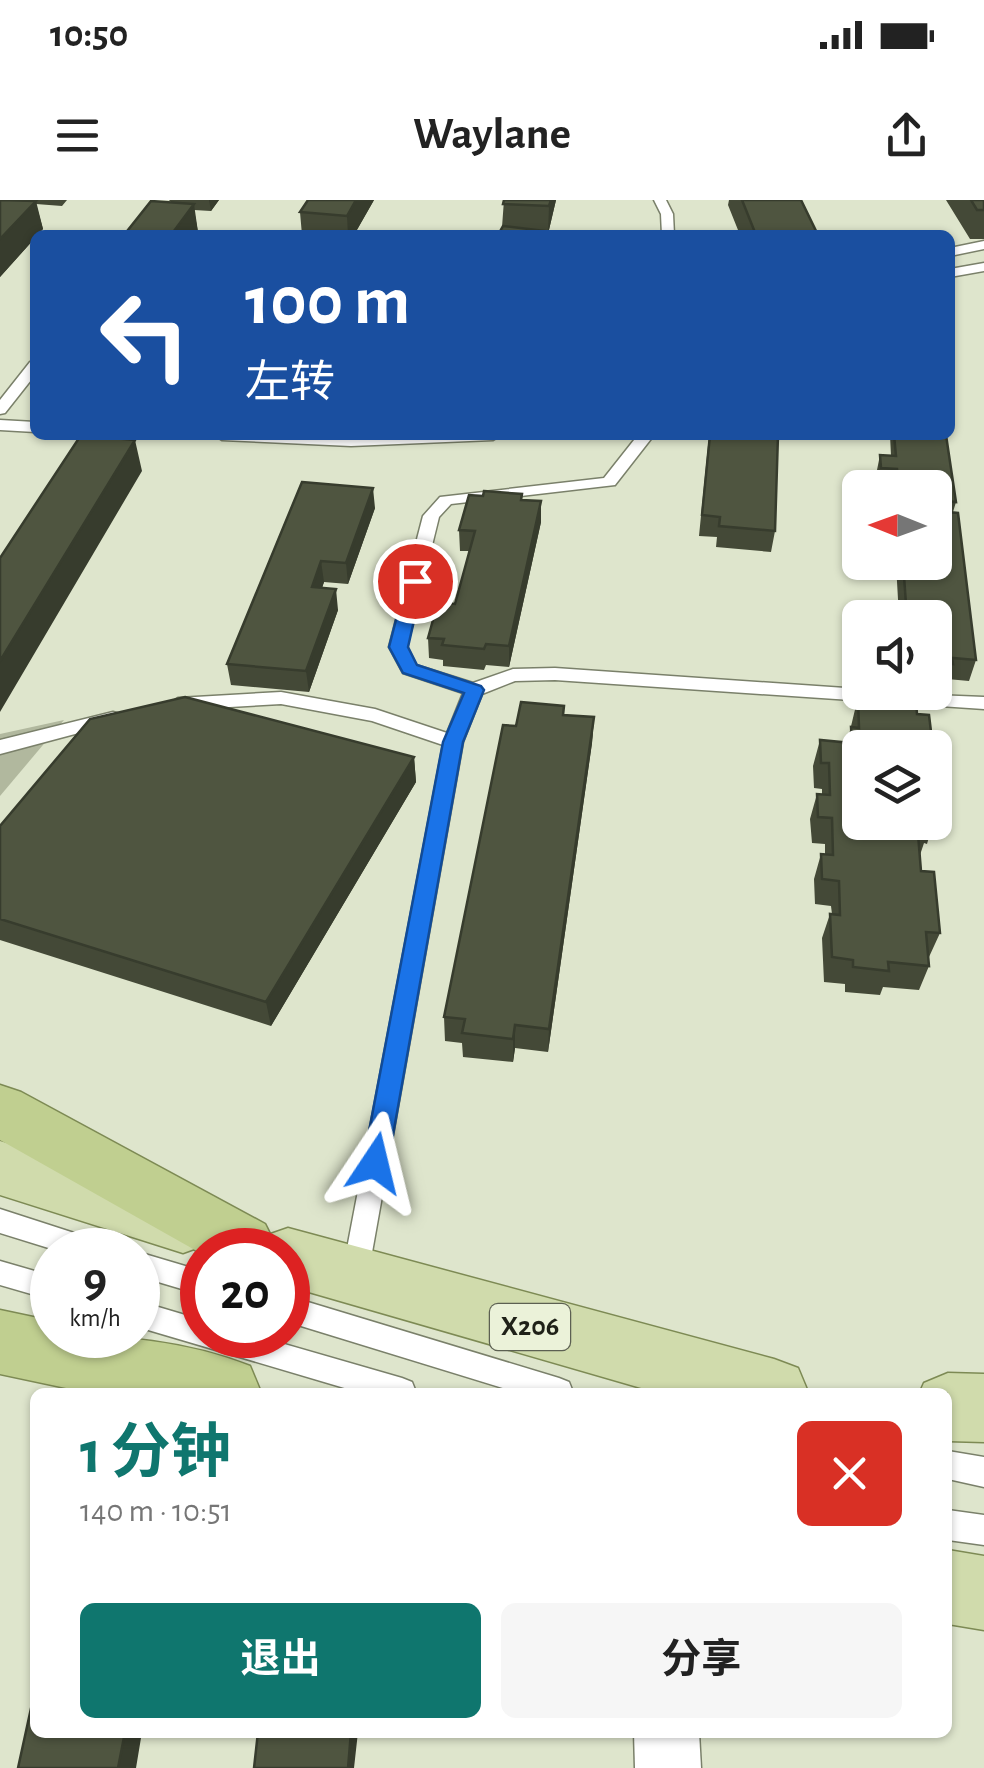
<!DOCTYPE html>
<html lang="zh">
<head>
<meta charset="utf-8">
<style>
  body { margin:0; font-family:"Alegreya Sans","Noto Sans SC",sans-serif; background:#f6f6f6; color:#222; height:100vh; display:flex; flex-direction:column; font-size:38px; white-space:nowrap }
  * { box-sizing:border-box; margin:0 }
  p { font-size:32px; color:#767676 }
  .icon { flex:none; width:55px; height:55px; fill:none; stroke:currentColor; stroke-width:2; stroke-linecap:round; stroke-linejoin:round }
  .map { position:relative; flex:1; overflow:hidden }
  .drawer { position:absolute; left:30px; top:1188px; width:922px; height:350px; display:flex; flex-direction:column; background:#fff; border-radius:15px; box-shadow:0 2px 8px #0004 }
  .drawer>* { flex:none }
  .hud { position:absolute; left:30px; top:30px; width:925px; height:210px; border-radius:15px; box-shadow:0 2px 8px #0004; background:#1a4fa0; color:#fff; overflow:hidden }
  .needle { width:65px; rotate:271deg }
  .tools { position:absolute; left:842px; top:270px; display:grid; gap:20px }
  .tools a { display:grid; place-items:center; width:110px; height:110px; border-radius:15px; background:#fff; box-shadow:0 2px 8px #0004; font-size:50px }
  .speed { position:absolute; left:30px; top:1028px; display:flex; gap:20px; font-size:50px; font-weight:700; text-align:center }
  .speed>* { display:grid; place-content:center; width:130px; height:130px; border-radius:50%; background:#fff; box-shadow:0 2px 8px #0004; line-height:1 }
  .speed small { font-size:25px; font-weight:400 }
  .speed .limit { border:15px solid #d22; background:#fff; color:#111 }
  .pin { position:absolute; display:grid; place-items:center; width:85px; height:85px; color:#fff; margin:-42px; border:5px solid #fff; border-radius:50%; box-shadow:0 2px 10px #0007 }
  .me { position:absolute; width:110px; margin:-55px; rotate:10deg; stroke-linejoin:round; filter:drop-shadow(0 0 8px #0008) }
  .turn { display:flex; align-items:center; gap:35px; height:210px; padding:0 50px; font-size:45px }
  .turn .icon { width:130px; height:130px; stroke-width:2.5 }
  .turn b { display:block; font-size:70px; line-height:85px }
  .round { display:grid; place-items:center; flex:none; width:105px; height:105px; border-radius:15px; background:#f6f6f6 }
  .summary { display:flex; align-items:center; justify-content:space-between; height:170px; padding:0 50px }
  h1 { font-size:60px; font-weight:700; line-height:75px; color:#0f766e }
  .primary-button { display:flex; gap:20px; margin-top:auto; padding:20px 50px }
  .primary-button a { flex:1; height:115px; border-radius:15px; background:#0f766e; color:#fff; font-size:40px; font-weight:700; line-height:115px; text-align:center }
  .primary-button a+a { background:#f6f6f6; color:#222 }
  .status { display:flex; justify-content:space-between; align-items:center; height:70px; padding:0 50px; background:#fff; direction:ltr }
  .status svg { height:28px; fill:currentColor }
  header { display:flex; justify-content:space-between; align-items:center; height:130px; padding:0 50px; background:#fff; font-size:45px; font-weight:700 }
  .map>svg:first-child { display:block }
  .green { fill:#b1b89e }
  .lines { fill:none; stroke-linecap:round; stroke-linejoin:round }
  .service-casing { stroke:#7a806a; stroke-width:3 }
  .minor-casing { stroke:#7a806a; stroke-width:3 }
  .primary-casing { stroke:#7d8a54; stroke-width:3 }
  .trunk-casing { stroke:#7d8a54; stroke-width:3 }
  .service { fill:#fff; fill-rule:evenodd }
  .minor { fill:#fff; fill-rule:evenodd }
  .primary { fill:#d0dbac; fill-rule:evenodd }
  .trunk { fill:#c0cf90; fill-rule:evenodd }
  .wall { fill:#444937 }
  .shaded-wall { fill:#373c2d }
  .building { fill:#4f5540; stroke:#373c2d; stroke-width:2.5 }
  .route { fill:#1a73e8; stroke:#114b97; stroke-width:2.5 }
  .labels { text-anchor:middle; dominant-baseline:central; stroke-width:10; stroke-linejoin:round; paint-order:stroke }
  .shield { fill:#ebf2d9; stroke:#5c6052; stroke-width:2.5 }
  .shield-label { font-size:28px; font-weight:bold; fill:#1f2118 }
</style>
</head>
<body>
<div class="status"><b>10:50</b><svg viewBox="0 0 49 12"><path d="M0 12V9h3v3zM5 12V6h3v6zM10 12V3h3v9zM15 12V0h3v12zM26 1h20v11H26zM47 4h2v5h-2z"/></svg></div>
<header><svg class="icon" aria-label="menu" viewBox="0 0 24 24"><path d="M4 6h16M4 12h16M4 18h16"/></svg>Waylane<svg class="icon" aria-label="share" viewBox="0 0 24 24"><path d="M12 15V3M7 8l5-5 5 5M5 13v7h14v-7"/></svg></header>
<div class="map">
<svg width="984" height="1568" viewBox="0 0 984 1568">
  <rect width="100%" height="100%" fill="#dee5cc"/>
  <!-- green -->
  <path class="green" d="M64,520l-64,76v-62z"/>
  <g class="lines">
    <!-- service casing -->
    <g class="service-casing">
      <path id="service" d="M654,0h12l7,14 1,21h-12l-1,-21z
        M984,41v8l-34,7v-8z
        M984,63v8l-34,6v-8z
        M35,161v14l-30,38 -5,1v-14l30,-38z
        M0,220l35,2v10l-35,-2z
        M214,235h287l-8,5 -142,6 -129,-6z
        M638,235h16l-39,50 -164,19 -12,13 -32,130 9,18 57,18 40,-14 42,-1 305,21v3l124,5v12l-429,-29 -40,1 -33,13 -19,48 -95,533 -4,9 -9,3 -9,-3 -4,-9 101,-530 -71,-24 -91,-17 -103,6 -9,-6 9,-6 103,-6 94,17 72,24 16,-40 -60,-20 -14,-26 34,-131 17,-19 164,-19z
        M113,512l7,2v8l-120,32v-14z
        M0,1009l102,33 4,8h-51l-55,-17z
        M138,1052l64,19v24l-64,-19z
        M0,1061l52,15v24l-52,-15z
        M288,1096l271,82 10,4 4,10h-57l-228,-70z
        M138,1101l64,19v15h51l149,43 10,4 4,10h-58l-220,-65z
        M948,1251l36,6v30l-36,-8z
        M948,1310l36,5v30l-36,-5z"/>
    </g>
    <!-- minor casing -->
    <g class="minor-casing">
      <path id="minor" d="M634,1532h65l2,36h-66z"/>
    </g>
    <!-- primary casing -->
    <g class="primary-casing">
      <path id="primary" d="M0,941l205,64 9,20 -9,20 -22,8 -183,-58z
        M288,1028l486,131 24,9 10,24h-153l-367,-106v-36h-29l6,-14z
        M948,1173l36,1v68l-36,-1v-49h-28l4,-9z
        M948,1350l36,6v74l-36,-6z"/>
    </g>
    <!-- trunk casing -->
    <g class="trunk-casing">
      <path id="trunk" d="M0,885l21,7 244,132 10,20 -3,6h-70v4l-202,-114z
        M0,1110l52,11v14c67,0 135,6 198,31l10,24 -175,2 -85,-18z"/>
    </g>
    <!-- service -->
    <use href="#service" class="service"/>
    <!-- minor -->
    <use href="#minor" class="minor"/>
    <!-- primary -->
    <use href="#primary" class="primary"/>
    <!-- trunk -->
    <use href="#trunk" class="trunk"/>
  </g>
  <!-- wall -->
  <path class="wall" d="M0,0h67l-5,6 -26,-2 7,25 -8,6v3l-35,39z
    M169,0h50l-8,11 -17,-1 4,22z
    M374,0l-20,35h-52l-2,-23z
    M504,0h52l-8,34 -46,-7z
    M729,0h72l17,35h-78l-12,-30z
    M946,0h38v39h-14z
    M709,235h69l-3,96 -4,21 -55,-5 1,-10 -18,-1z
    M890,235h56l10,67 -3,10 23,148 -7,21 -22,-2 -1,5 -11,-1v-65l-36,-1 -3,-53 -16,-2h55v-74h-42v-4l-15,-1 -1,-13 3,-15 11,1z
    M302,282l73,26 -27,76 -24,-2 -2,6 16,22 -29,82 -78,-7 -4,-21z
    M522,294v6l19,22 -32,145 -23,-2 -2,5 -41,-4v-6l-14,-2 -1,-20 27,-34 14,-53h-9l-1,-21 24,-34z
    M858,497l58,4 -56,121h75v-62l15,53 -10,25 -11,-1 -2,7 -3,-1 -4,12 1,16 19,62 -11,24v9l-10,24 -36,-3 -3,8 -35,-3v-8l-21,-2 -2,-44 8,-24h2l-1,-8 -16,-2 -1,-25 7,-25h4v-10l-13,-1 -2,-24 7,-25h5v-5l-8,-1 -1,-22 7,-26 27,3z
    M564,506v9l30,2 -2,26 -44,309 -33,-4 -2,14 -50,-5 -1,-14 -17,-2 -1,-24 72,-291z
    M414,557l2,25 -145,244 -271,-86v-114z"/>
  <!-- shaded-wall -->
  <path class="shaded-wall" d="M209,0h10l-8,11z
    M356,0h18l-20,35h-6l-1,-19z
    M551,0h5l-8,34 1,-28z
    M36,1l7,28 -5,6h-3v3l-35,39v-38z
    M194,4l4,28 -2,3h-25z
    M135,240l7,31 -142,241v-51z
    M373,288l2,20 -27,76 -2,-21z
    M541,301v21l-32,145v-21z
    M321,361l3,21 -9,26 -3,-21z
    M336,389l2,21 -29,82 -3,-21z
    M594,517l-2,26 -44,309 1,-23z
    M414,557l2,25 -145,244 -5,-24z
    M515,825v23l-2,14v-23z
    M125,1532h17l-6,36h-18z
    M351,1532h7l-4,36h-6z"/>
  <!-- building -->
  <path class="building" d="M0,0l36,1 -36,38z
    M308,0h48l-9,16 -47,-4z
    M504,0h47l-2,6 -46,-2z
    M742,0h59l17,35h-62z
    M971,0h13v10h-7z
    M151,1l43,3 -23,31h-47z
    M503,26l42,5 -2,4h-45z
    M81,235l54,5 -135,221v-103z
    M710,235h68l-3,96 -56,-5 1,-9 -18,-2z
    M894,235h52l10,67 -21,-2v-12h-36l-2,-19 -16,-1 -1,-13 16,1z
    M302,282l71,6 -27,75 -25,-2 -9,26 24,2 -30,82 -79,-7z
    M484,291l38,3 -1,6 20,1 -32,145 -23,-2 -2,5 -42,-4 2,-6 -16,-1 10,-36 17,2 20,-73 -16,-1 10,-35 14,1z
    M935,305h2v6l21,2 18,147 -24,-2 1,6 -18,-2v-44h-28l-4,-56h32z
    M185,497l229,60 -148,245 -266,-83v-93l90,-107z
    M858,497l58,4 1,13 12,1 4,33h-73v74h66l1,13 -9,-1 3,37 13,1 6,61 -14,-1 3,34 -41,-4 1,9 -36,-4v-7l-21,-3 -2,-43 10,1 -1,-34 -17,-2 -1,-25 12,1 -1,-37 -14,-1 -1,-23 13,1 -1,-32h-8l-1,-23 32,3 -1,-16 8,1z
    M521,502l43,4 -1,9 31,2 -45,312 -34,-4 -2,14 -51,-6 3,-14 -21,-2 59,-292 13,1z
    M935,560l9,1 6,52 -15,-1 1,6h-1z
    M35,1490v42h90l-7,36h-100z
    M258,1532h93l-3,36h-94z"/>
  <!-- route -->
  <path class="route" d="M415,376l8,5 -15,66 9,18 64,21 3,4 -21,52 -75,421 -4,8 -9,3 -9,-3 -3,-8 80,-421 21,-49 -61,-20 -14,-26 17,-66z"/>
  <g class="labels">
    <!-- shield labels -->
    <rect class="shield" x="490" y="1104" width="80" height="46" rx="8"/>
    <g class="shield-label">
      <text x="530" y="1127">X206</text>
    </g>
  </g>
</svg>
<div class="tools">
<a><svg class="needle" viewBox="-14 -14 28 28"><path d="M0-13l5 13h-10z" fill="#e53935"/><path d="M0 13l5-13h-10z" fill="#767676"/></svg></a>
<a><svg class="icon" aria-label="sound" viewBox="0 0 24 24"><path d="M4 9h4l5-4v14l-5-4H4zM17 9q2 3 0 6"/></svg></a>
<a><svg class="icon" aria-label="layers" viewBox="0 0 24 24"><path d="M12 4l9 5-9 5-9-5zM3 14l9 5 9-5"/></svg></a>
</div>
<div class="speed"><div>9<small>km/h</small></div><div class="limit">20</div></div>
<div class="pin" style="left:415px;top:381px;background:#d93025"><svg class="icon" aria-label="arrive" viewBox="0 0 24 24"><path d="M6 21V4h12l-3 4 3 4H6"/></svg></div>
<svg class="me" style="left:375px;top:963px" viewBox="-20 -20 40 40"><path d="M0-17L14 15 0 8-14 15z" fill="#1a73e8" stroke="#fff" stroke-width="4"/></svg>
<div class="hud">
<div class="turn"><svg class="icon" aria-label="left" viewBox="0 0 24 24"><path d="M17 20v-9H6M10 6l-5 5 5 5"/></svg><div><b>100 m</b>左转</div></div>
</div>
<section class="drawer">
<div class="summary"><div><h1>1 分钟</h1><p>140 m · 10:51</p></div><a class="round" style="background:#d93025;color:#fff"><svg class="icon" aria-label="close" viewBox="0 0 24 24"><path d="M6 6l12 12M18 6L6 18"/></svg></a></div>
<div class="primary-button"><a>退出</a><a>分享</a></div>
</section>
</div>
</body>
</html>
